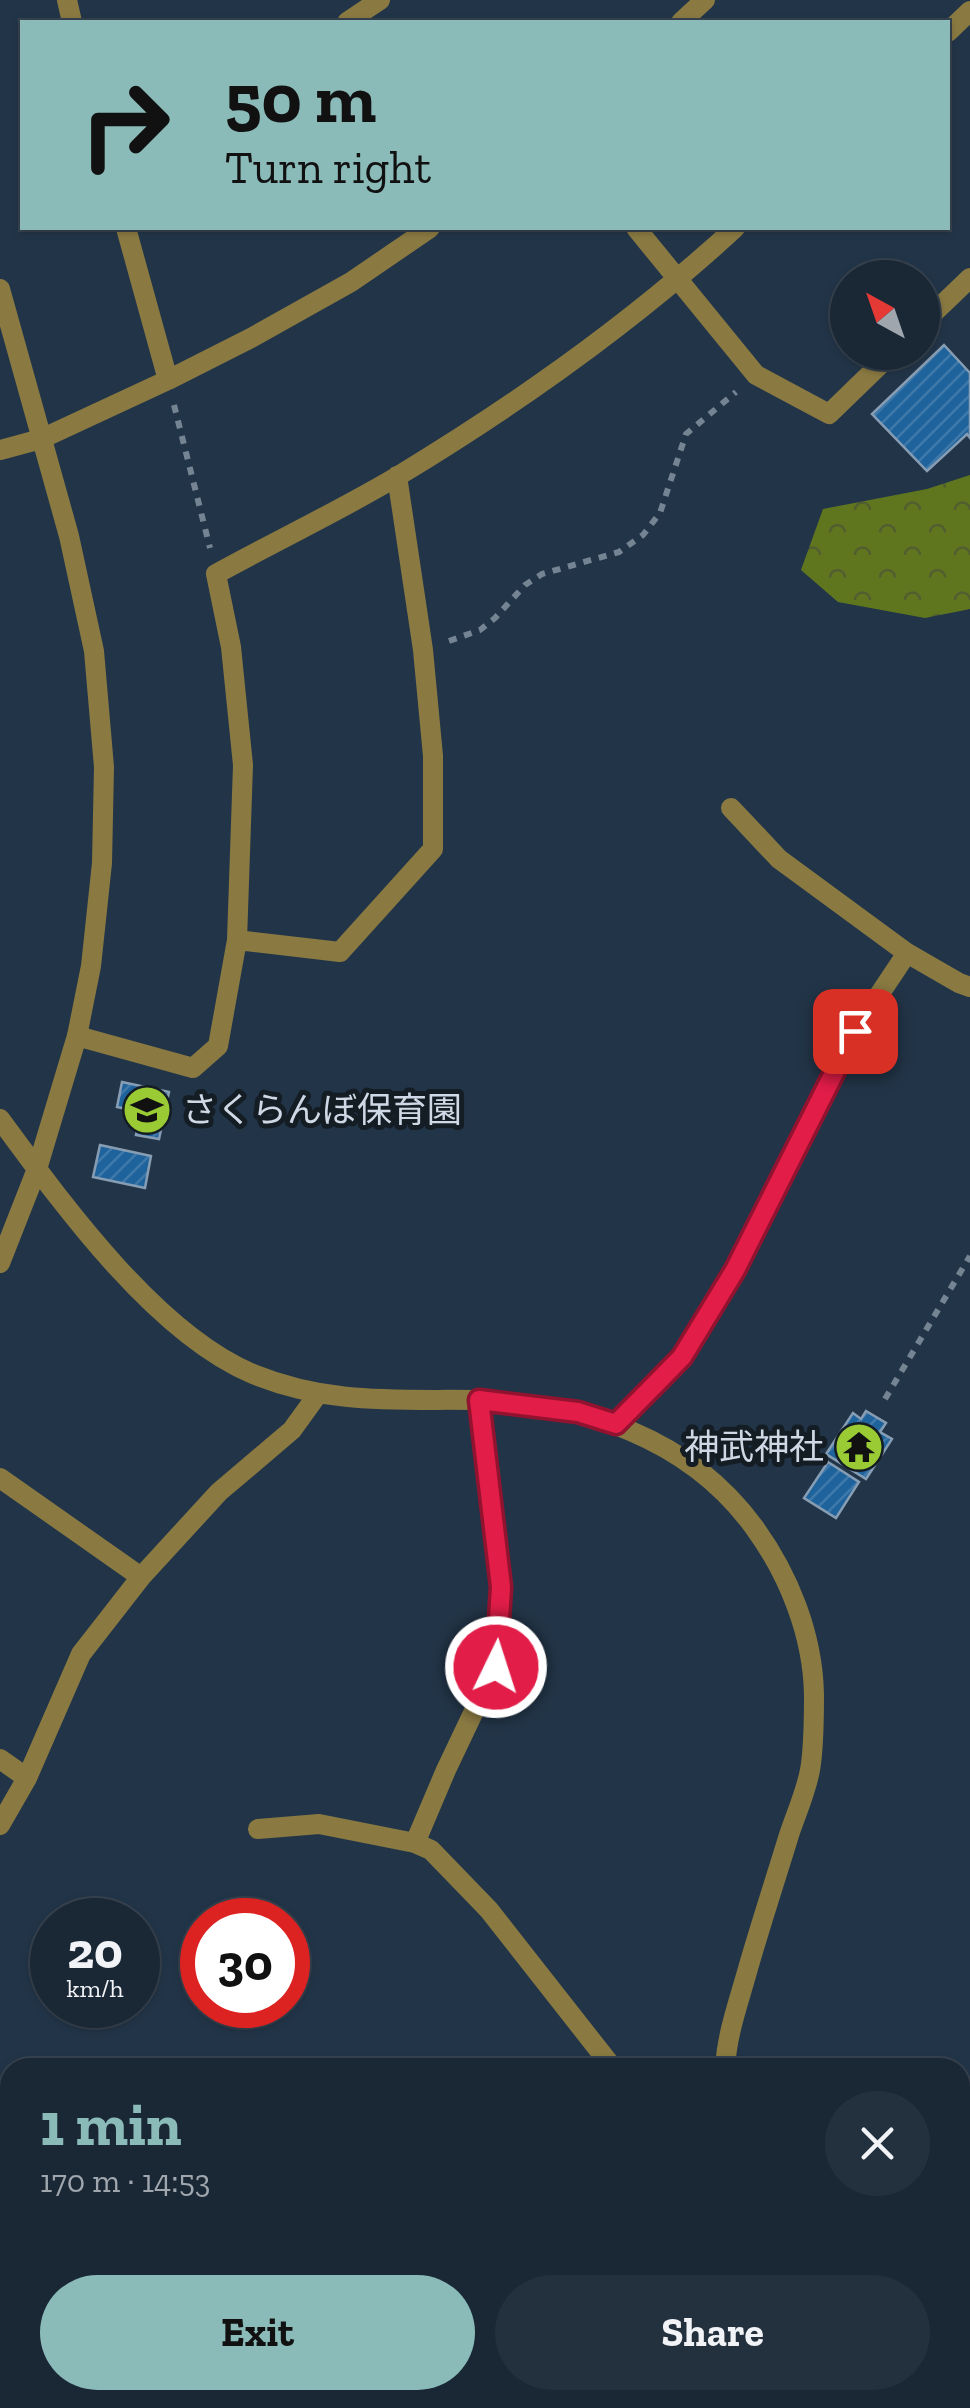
<!DOCTYPE html>
<html lang="en">
<head>
<meta charset="utf-8">
<style>
  body { margin:0; font-family:"Zilla Slab","Noto Sans JP",serif; background:#23303e; color:#f1f3f6; height:100vh; display:flex; flex-direction:column; font-size:38px; white-space:nowrap }
  * { box-sizing:border-box; margin:0 }
  p { font-size:32px; color:#9fa6ad }
  .icon { flex:none; width:55px; height:55px; fill:none; stroke:currentColor; stroke-width:2; stroke-linecap:round; stroke-linejoin:round }
  .map { position:relative; flex:1; overflow:hidden }
  .sheet { position:absolute; left:0px; top:2058px; width:970px; height:352px; display:flex; flex-direction:column; background:#1a2836; border-radius:30px 30px 0 0; box-shadow:0 2px 8px #0004,0 0 0 2px #384451 }
  .sheet>* { flex:none }
  .banner { position:absolute; left:20px; top:20px; width:930px; height:210px; border-radius:0px; box-shadow:0 2px 8px #0004,0 0 0 2px #384451; background:#8bbbb9; color:#111; overflow:hidden }
  .needle { width:65px; rotate:320deg }
  .controls { position:absolute; left:830px; top:260px; display:grid; gap:20px }
  .controls a { display:grid; place-items:center; width:110px; height:110px; border-radius:50%; background:#1a2836; box-shadow:0 2px 8px #0004,0 0 0 2px #384451; font-size:50px }
  .speed { position:absolute; left:30px; top:1898px; display:flex; gap:20px; font-size:50px; font-weight:700; text-align:center }
  .speed>* { display:grid; place-content:center; width:130px; height:130px; border-radius:50%; background:#1a2836; box-shadow:0 2px 8px #0004,0 0 0 2px #384451; line-height:1 }
  .speed small { font-size:25px; font-weight:400 }
  .speed .limit { border:15px solid #d22; background:#fff; color:#111 }
  .pin { position:absolute; display:grid; place-items:center; width:85px; height:85px; color:#fff; margin:-42px; border-radius:20px; box-shadow:0 5px 15px #0006 }
  .me { position:absolute; width:110px; margin:-55px; rotate:4deg; stroke-linejoin:round; filter:drop-shadow(0 0 8px #0008) }
  .turn { display:flex; align-items:center; gap:35px; height:210px; padding:0 40px; font-size:45px }
  .turn .icon { width:130px; height:130px; stroke-width:2.5 }
  .turn b { display:block; font-size:70px; line-height:85px }
  .round { display:grid; place-items:center; flex:none; width:105px; height:105px; border-radius:52px; background:#23303e }
  .overview { display:flex; align-items:center; justify-content:space-between; height:170px; padding:0 40px }
  h1 { font-size:60px; font-weight:700; line-height:75px; color:#8bbbb9 }
  .button { display:flex; gap:20px; margin-top:auto; padding:20px 40px }
  .button a { flex:1; height:115px; border-radius:60px; background:#8bbbb9; color:#111; font-size:40px; font-weight:700; line-height:115px; text-align:center }
  .button a+a { background:#23303e; color:#f1f3f6 }
  .map>svg:first-child { display:block }
  .forest { fill:url(#forest-crowns) }
  .building { fill:url(#building-hatch); stroke:#879db3; stroke-width:2.5 }
  .lines { fill:none; stroke-linecap:round; stroke-linejoin:round }
  .path { stroke:#758493; stroke-width:6; stroke-dasharray:8 8; stroke-linecap:butt }
  .minor { stroke:#8a7a42; stroke-width:20 }
  .tertiary { stroke:#8a7a42; stroke-width:20 }
  .route-casing { stroke:#92132f; stroke-width:25 }
  .route { stroke:#e11d48; stroke-width:18 }
  .labels { text-anchor:middle; dominant-baseline:central; stroke-width:10; stroke-linejoin:round; paint-order:stroke }
  .poi-label { font-size:35px; fill:#ced9e5; stroke:#141c24; text-anchor:start }
</style>
</head>
<body>
<div class="map">
<svg width="970" height="2408" viewBox="0 0 970 2408">
  <defs>
    <pattern id="forest-crowns" width="20" height="18" patternUnits="userSpaceOnUse" patternTransform="scale(2.5)"><rect width="20" height="18" fill="#5f761f"/><path d="M2 6a3 3 0 1 1 6 0M12 15a3 3 0 1 1 6 0" fill="none" stroke="#505e30"/></pattern>
    <pattern id="building-hatch" width="6" height="6" patternUnits="userSpaceOnUse" patternTransform="scale(2.5)"><rect width="6" height="6" fill="#1f639d"/><path d="M-1 1l2-2M0 6l6-6M5 7l2-2" fill="none" stroke="#3e79aa"/></pattern>
  </defs>
  <rect width="100%" height="100%" fill="#223548"/>
  <!-- forest -->
  <path class="forest" d="M970,475v134l-45,9 -87,-16 -37,-32 22,-61 104,-20z"/>
  <!-- building -->
  <path class="building" d="M944,345l26,28v65l-3,-4 -40,37 -55,-57z
    M122,1082l47,10 -10,47 -23,-4 5,-23 -24,-5z
    M100,1145l51,11 -6,32 -52,-11z
    M866,1411l20,12 -6,9 12,7 -26,40 -40,-25 27,-41 8,6z
    M828,1462l31,20 -23,36 -32,-20z"/>
  <g class="lines">
    <!-- path -->
    <path class="path" d="M174,405l36,143
      M449,641l31,-11 15,-12 30,-33 17,-11 77,-22 24,-17 17,-22 26,-79 50,-42
      M885,1399l85,-143"/>
    <!-- minor -->
    <path class="minor" d="M67,0l5,22
      M347,22l33,-22
      M681,22l24,-22
      M948,32l22,-21
      M126,228l42,152
      M636,228l120,147 73,39 64,-62
      M922,324l48,-46
      M0,450l41,-11 127,-59 83,-42 100,-56 79,-54
      M731,808l48,51 128,94 52,30 11,4
      M237,940l103,12 93,-103v-93l-10,-106 -26,-174
      M77,1036l116,32 25,-22 19,-106 6,-175 -12,-118 -15,-73c60,-33 123,-63 182,-98 119,-72 235,-154 337,-248
      M616,1424l66,-67 53,-87 120,-239 52,-78
      M0,1478l141,99
      M0,1759l27,19
      M0,1825l27,-47 54,-124 60,-77 78,-85 73,-62 26,-36
      M258,1829l61,-5 96,19 16,7 58,60 124,158
      M415,1843l31,-73 49,-103 6,-80 -22,-187
      M960,2239l10,-8"/>
    <!-- tertiary -->
    <path class="tertiary" d="M0,289l69,247 25,115 10,116 -2,96 -11,103 -14,70 -40,133 -37,94
      M0,1119c61,83 156,215 253,255 76,31 143,25 223,26 108,3 213,38 278,127 35,48 59,108 60,168 0,22 0,53 -4,75 -4,22 -14,44 -21,65 -14,46 -29,91 -42,137 -9,32 -20,62 -22,96
      M810,2408l1,-8"/>
  </g>
  <g class="lines">
    <!-- route casing -->
    <g class="route-casing">
      <path id="route" d="M496,1667l5,-80 -22,-187 99,12 38,12 66,-67 53,-87 120,-239"/>
    </g>
    <!-- route -->
    <use href="#route" class="route"/>
  </g>
  <!-- icons -->
  <defs>
    <g id="school-disc" transform="scale(2.5)"><circle r="9.5" fill="#9acb34" stroke="#141c24"/><path d="M0-5L7-2L0 1L-7-2ZM-4 1L0 2.5L4 1V4Q0 6-4 4Z" fill="#111"/></g>
    <g id="temple-disc" transform="scale(2.5)"><circle r="9.5" fill="#9acb34" stroke="#141c24"/><path d="M0-6L5-2H3V0L6.5 2.5H4V6H1.5V3h-3V6H-4V2.5H-6.5L-3 0V-2H-5Z" fill="#111"/></g>
  </defs>
  <g fill-rule="evenodd">
    <use href="#school-disc" x="147" y="1110"/>
    <use href="#temple-disc" x="859" y="1447"/>
  </g>
  <g class="labels">
    <!-- poi labels -->
    <g class="poi-label">
      <text x="182" y="1110">さくらんぼ保育園</text>
      <text x="824" y="1447" text-anchor="end">神武神社</text>
    </g>
  </g>
</svg>
<div class="controls">
<a><svg class="needle" viewBox="-14 -14 28 28"><path d="M0-13l5 13h-10z" fill="#e53935"/><path d="M0 13l5-13h-10z" fill="#9fa6ad"/></svg></a>
</div>
<div class="speed"><div>20<small>km/h</small></div><div class="limit">30</div></div>
<div class="pin" style="left:855px;top:1031px;background:#d93025"><svg class="icon" aria-label="arrive" viewBox="0 0 24 24"><path d="M6 21V4h12l-3 4 3 4H6"/></svg></div>
<svg class="me" style="left:496px;top:1667px" viewBox="-20 -20 40 40"><circle r="17" fill="#e11d48" stroke="#fff" stroke-width="3"/><path d="M0-11L8 9 0 5-8 9z" fill="#fff"/></svg>
<div class="banner">
<div class="turn"><svg class="icon" aria-label="right" viewBox="0 0 24 24"><path d="M7 20v-9h11M14 6l5 5-5 5"/></svg><div><b>50 m</b>Turn right</div></div>
</div>
<section class="sheet">
<div class="overview"><div><h1>1 min</h1><p>170 m · 14:53</p></div><a class="round"><svg class="icon" aria-label="close" viewBox="0 0 24 24"><path d="M6 6l12 12M18 6L6 18"/></svg></a></div>
<div class="button"><a>Exit</a><a>Share</a></div>
</section>
</div>
</body>
</html>
